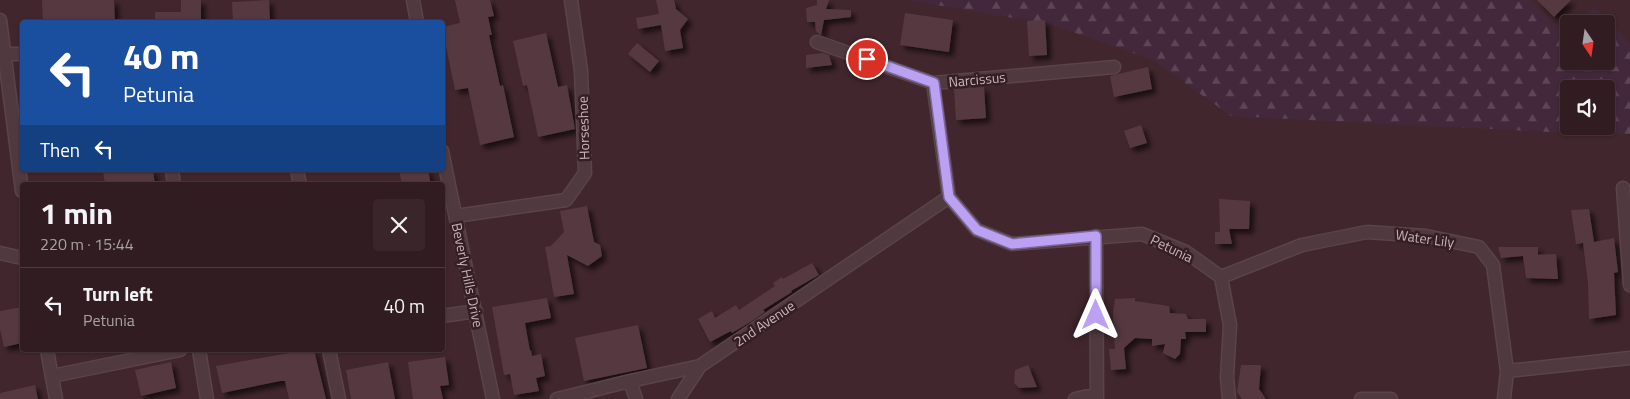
<!DOCTYPE html>
<html lang="en">
<head>
<meta charset="utf-8">
<style>
  body { margin:0; font-family:"Titillium Web",sans-serif; background:#39252a; color:#f1f3f6; height:100vh; display:flex; flex-direction:column; font-size:19px; white-space:nowrap }
  * { box-sizing:border-box; margin:0 }
  p { font-size:16px; color:#a8a1a5 }
  .icon { flex:none; width:28px; height:28px; fill:none; stroke:currentColor; stroke-width:2; stroke-linecap:round; stroke-linejoin:round }
  .map { position:relative; flex:1; overflow:hidden }
  .drawer { position:absolute; left:20px; top:182px; width:425px; height:170px; display:flex; flex-direction:column; background:#311c22; border-radius:5px; box-shadow:0 1px 4px #0004,0 0 0 1px #4c3a40 }
  .drawer>* { flex:none }
  .banner { position:absolute; left:20px; top:20px; width:425px; height:152px; border-radius:5px; box-shadow:0 1px 4px #0004,0 0 0 1px #4c3a40; background:#1a4fa0; color:#fff; overflow:hidden }
  .needle { width:32px; rotate:167deg }
  .tools { position:absolute; left:1560px; top:15px; display:grid; gap:10px }
  .tools a { display:grid; place-items:center; width:55px; height:55px; border-radius:5px; background:#311c22; box-shadow:0 1px 4px #0004,0 0 0 1px #4c3a40; font-size:25px }
  .pin { position:absolute; display:grid; place-items:center; width:42px; height:42px; color:#fff; margin:-21px; border:2px solid #fff; border-radius:50%; box-shadow:0 1px 5px #0007 }
  .me { position:absolute; width:55px; margin:-28px; rotate:0deg; stroke-linejoin:round; filter:drop-shadow(0 0 4px #0008) }
  .turn { display:flex; align-items:center; gap:18px; height:105px; padding:0 20px; font-size:22px }
  .turn .icon { width:65px; height:65px; stroke-width:2.5 }
  .turn b { display:block; font-size:35px; line-height:42px }
  .then { display:flex; align-items:center; height:48px; padding:0 20px; background:#0003; gap:10px; font-size:19px }
  .round { display:grid; place-items:center; flex:none; width:52px; height:52px; border-radius:5px; background:#39252a }
  .headline { display:flex; align-items:center; justify-content:space-between; height:85px; padding:0 20px }
  h1 { font-size:30px; font-weight:700; line-height:38px }
  ul { padding:0; list-style:none }
  li { display:flex; align-items:center; gap:15px; height:75px; padding:0 20px; border-top:1px solid #4c3a40 }
  li div { flex:1 }
  li b { display:block; font-size:19px }
  li em { font-style:normal }
  .map>svg:first-child { display:block }
  .forest { fill:url(#forest-firs); fill-rule:evenodd }
  .building { fill:#573840; filter:url(#shadow) }
  .lines { fill:none; stroke-linecap:round; stroke-linejoin:round }
  .minor-casing { stroke:#5a4448; stroke-width:15 }
  .minor { stroke:#503a40; stroke-width:12 }
  .route-casing { stroke:#7a689d; stroke-width:12 }
  .route { stroke:#bca0f2; stroke-width:9 }
  .labels { text-anchor:middle; dominant-baseline:central; stroke-width:5; stroke-linejoin:round; paint-order:stroke }
  .street-label { font-size:14px; fill:#cbb7bb; stroke:#361f24 }
</style>
</head>
<body>
<div class="map">
<svg width="1630" height="399" viewBox="0 0 1630 399">
  <defs>
    <pattern id="forest-firs" width="22" height="20" patternUnits="userSpaceOnUse" patternTransform="scale(1.25)"><rect width="22" height="20" fill="#42283a"/><path d="M5 1l3.5 6h-7zM16 11l3.5 6h-7z" fill="#5c4555"/></pattern>
    <filter id="shadow"><feDropShadow dx="4.5" dy="4.5" stdDeviation="2.5" flood-color="#0009"/></filter>
  </defs>
  <rect width="100%" height="100%" fill="#41262d"/>
  <!-- forest -->
  <path class="forest" d="M907,0h623l35,34 4,-4v31h37v-37h-30l18,-17 36,36v91l-60,-1 -339,-17 -78,-56 -103,-36zM1569,89h37v37h-37z"/>
  <!-- building -->
  <path class="building" d="M42,0h72l1,22h-72z
    M181,0h20v22h-46v-10h26z
    M269,0l1,22h-37l-1,-20z
    M455,0h35l4,16 -6,1 4,18h-3l11,51 3,-1 11,52 -34,8 -12,-57 -13,2 -10,-48 -3,1v-16l18,-4z
    M656,0h18l2,9 12,10 -8,11 3,18 -18,3 -4,-26 -23,4 -2,-11 23,-4z
    M817,0h12l-3,9 25,1v7l-27,3 -3,15 -2,-1 -3,-3 -1,-9h-8l-1,-14 11,-3z
    M1537,0h34l-17,17z
    M905,13l48,7 -4,32 -49,-7z
    M1045,20l2,35 -18,1 -2,-35z
    M546,33l12,54 9,-2 8,44 -37,8 -11,-52 -4,1 -10,-45z
    M637,43l22,18 -9,11 -22,-18z
    M823,53l6,2 3,10 -26,3v-13z
    M1148,67l4,22 -38,8 -4,-21z
    M984,87l2,31 -30,2 -2,-31z
    M1141,125l6,18 -17,5 -6,-17z
    M103,170h50l2,15h-50z
    M399,170h29l3,15h-29z
    M1219,199l31,2 -1,28h-20l3,15h-17v-12h5z
    M587,206l7,36 6,3 2,11 -14,10 -21,-11 7,39 -20,3 -9,-50 6,-1 13,-14 -4,-21z
    M1589,209l5,33 20,-4 4,34 -4,1 2,42 -27,4 -1,-36 -5,-40 -7,1 -5,-34z
    M1498,247h40v8h-7l25,-1 2,25 -32,-1 -3,-22 -22,2z
    M812,263l7,12 -28,16 1,1 -29,18 2,2 -13,9 -20,12 -1,-2 -21,11 -12,-23 14,-8 3,7 21,-13 3,5 36,-24 -2,-3 9,-6 1,2z
    M547,298l4,20 -26,5 5,28 1,-1 1,6 9,-2 4,22 -9,2 3,13 -25,4 -4,-21 -6,1 -12,-68z
    M1135,298v3l34,5 1,7 16,1 2,5h18v13h-21l1,7h-5l-1,15 -5,5 -12,-6 2,-9 -13,2v-7l-17,-1 -11,10 2,21 -15,1 -2,-21h6l-2,-36 2,-14z
    M22,307v36l-18,4 -4,-18v-18z
    M638,325l9,43 -63,13 -9,-43z
    M306,350h8l12,49h-37l-4,-18h-5l-58,12 -6,-27z
    M445,357l4,28 -9,1 3,13h-30l-5,-37z
    M171,362l5,26 -35,8 -6,-26z
    M388,362l7,37h-44l-5,-29z
    M1028,365l9,22 -18,1 -5,-5 1,-13z
    M1241,365h20l-2,24 7,10h-24l-5,-7z
    M35,385l3,14h-38v-6z"/>
  <g class="lines">
    <!-- minor casing -->
    <g class="minor-casing">
      <path id="minor" d="M413,0l4,22
        M0,20l22,171
        M817,42l116,41 181,-16
        M0,54h22
        M933,83l16,114 28,33 35,14 130,-10 44,18 35,25 9,48 -3,52 2,22
        M442,151l51,248
        M172,170l2,15
        M297,170l3,15
        M1623,188l7,97
        M456,216l110,-16 19,-27 -4,-102 -10,-71
        M1096,236l1,163
        M0,253l22,5
        M1221,277l81,-32 65,-13 59,4 53,11 14,18 14,106 -3,28
        M442,316l34,-5
        M47,350l9,49
        M199,350l8,49
        M329,350l10,49
        M1507,371l123,-13
        M52,376l128,-26
        M630,381l6,18
        M557,399l73,-18 70,-15 249,-169
        M678,399l22,-33
        M1075,399l22,-5
        M1361,399h30"/>
    </g>
    <!-- minor -->
    <use href="#minor" class="minor"/>
  </g>
  <g class="lines">
    <!-- route casing -->
    <g class="route-casing">
      <path id="route" d="M867,59l67,24 15,114 28,33 35,14 84,-8v79"/>
    </g>
    <!-- route -->
    <use href="#route" class="route"/>
  </g>
  <g class="labels">
    <!-- street labels -->
    <g class="street-label">
      <text transform="translate(977 79) rotate(-5)">Narcissus</text>
      <text transform="translate(583 128) rotate(-92)">Horseshoe</text>
      <text transform="translate(1425 238) rotate(8)">Water Lily</text>
      <text transform="translate(1172 248) rotate(26)">Petunia</text>
      <text transform="translate(468 275) rotate(78)">Beverly Hills Drive</text>
      <text transform="translate(764 323) rotate(-34)">2nd Avenue</text>
    </g>
  </g>
</svg>
<div class="tools">
<a><svg class="needle" viewBox="-14 -14 28 28"><path d="M0-13l5 13h-10z" fill="#e53935"/><path d="M0 13l5-13h-10z" fill="#a8a1a5"/></svg></a>
<a><svg class="icon" aria-label="sound" viewBox="0 0 24 24"><path d="M4 9h4l5-4v14l-5-4H4zM17 9q2 3 0 6"/></svg></a>
</div>
<div class="pin" style="left:867px;top:59px;background:#d93025"><svg class="icon" aria-label="arrive" viewBox="0 0 24 24"><path d="M6 21V4h12l-3 4 3 4H6"/></svg></div>
<svg class="me" style="left:1096px;top:315px" viewBox="-20 -20 40 40"><path d="M0-17L14 15 0 8-14 15z" fill="#bca0f2" stroke="#fff" stroke-width="4"/></svg>
<div class="banner">
<div class="turn"><svg class="icon" aria-label="left" viewBox="0 0 24 24"><path d="M17 20v-9H6M10 6l-5 5 5 5"/></svg><div><b>40 m</b>Petunia</div></div>
<div class="then">Then<svg class="icon" aria-label="left" viewBox="0 0 24 24"><path d="M17 20v-9H6M10 6l-5 5 5 5"/></svg></div>
</div>
<section class="drawer">
<div class="headline"><div><h1>1 min</h1><p>220 m · 15:44</p></div><a class="round"><svg class="icon" aria-label="close" viewBox="0 0 24 24"><path d="M6 6l12 12M18 6L6 18"/></svg></a></div>
<ul>
<li><svg class="icon" aria-label="left" viewBox="0 0 24 24"><path d="M17 20v-9H6M10 6l-5 5 5 5"/></svg><div><b>Turn left</b><p>Petunia</p></div><em>40 m</em></li>
</ul>
</section>
</div>
</body>
</html>
